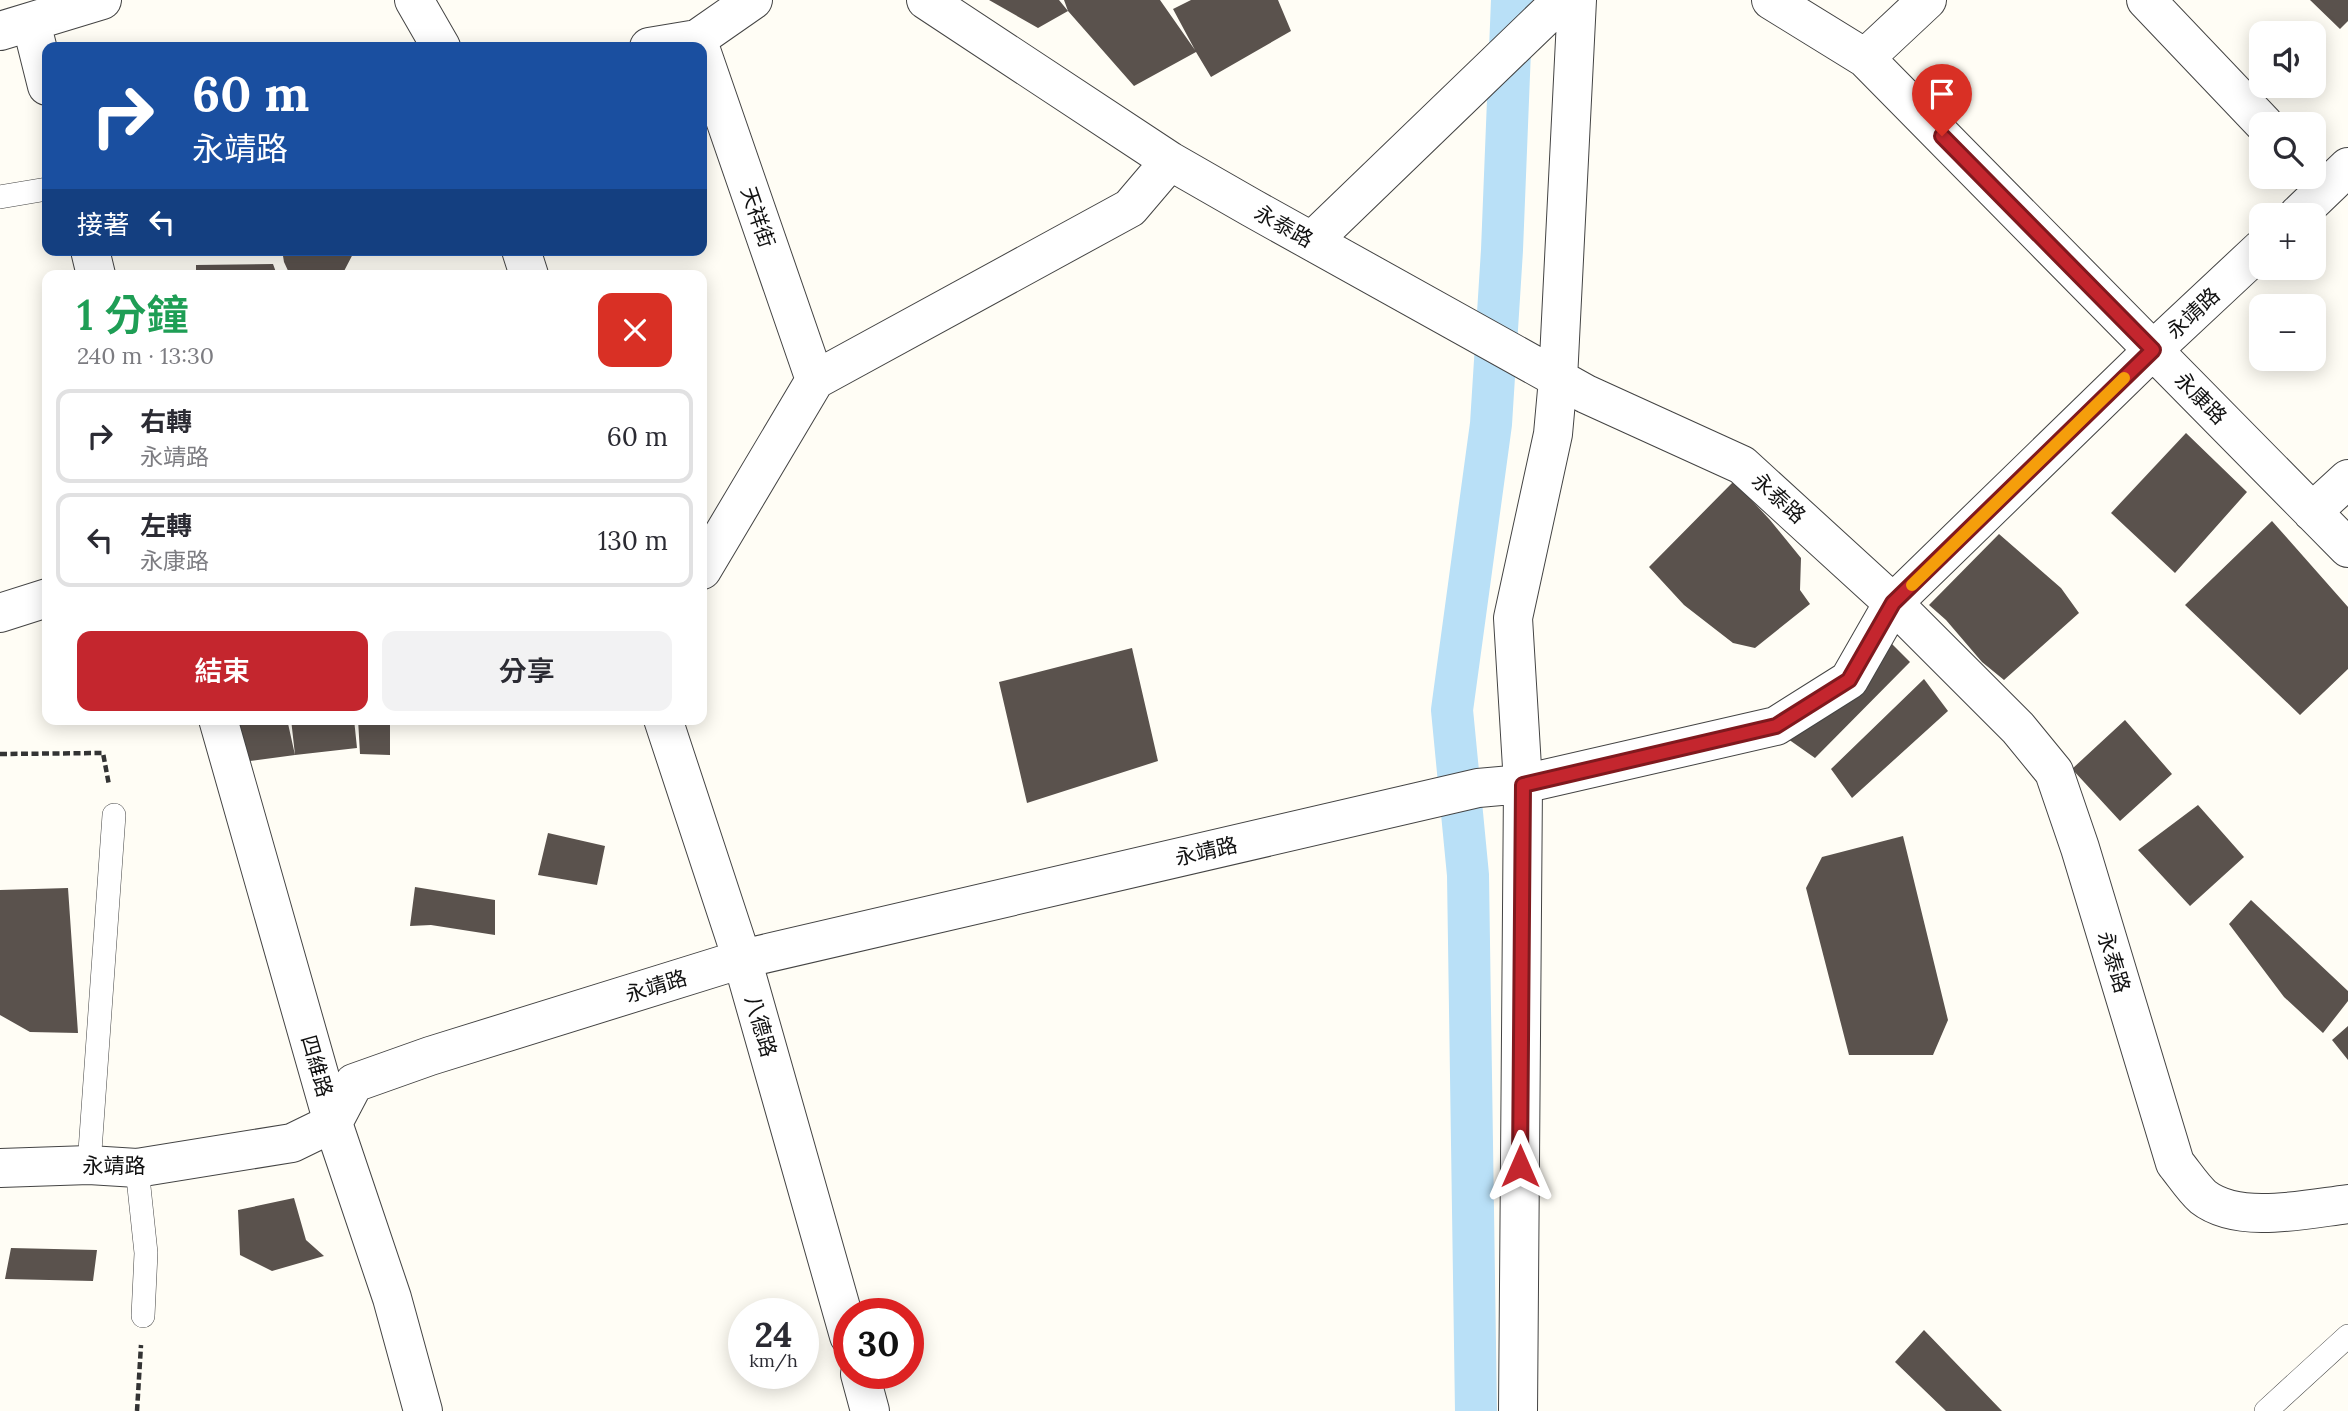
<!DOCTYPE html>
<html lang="zh-TW">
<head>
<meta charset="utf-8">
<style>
  body { margin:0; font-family:Lora,"Noto Sans TC",serif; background:#f2f2f3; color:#2b2b33; height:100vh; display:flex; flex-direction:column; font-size:26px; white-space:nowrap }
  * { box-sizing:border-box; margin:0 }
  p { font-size:23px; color:#7c7c81 }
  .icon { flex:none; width:38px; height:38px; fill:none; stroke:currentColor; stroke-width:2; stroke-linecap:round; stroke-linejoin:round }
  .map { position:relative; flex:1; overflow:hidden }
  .panel { position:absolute; left:42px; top:270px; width:665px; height:455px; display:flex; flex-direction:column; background:#fff; border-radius:14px; box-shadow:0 4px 18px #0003 }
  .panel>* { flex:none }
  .top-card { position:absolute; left:42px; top:42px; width:665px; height:214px; border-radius:14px; box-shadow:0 4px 18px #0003; background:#1a4fa0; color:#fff; overflow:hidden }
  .controls { position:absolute; left:2249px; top:21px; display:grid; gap:14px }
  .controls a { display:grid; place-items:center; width:77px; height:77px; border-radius:14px; background:#fff; box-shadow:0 4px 18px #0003; font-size:35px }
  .speed { position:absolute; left:728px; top:1298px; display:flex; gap:14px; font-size:35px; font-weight:700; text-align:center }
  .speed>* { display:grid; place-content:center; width:91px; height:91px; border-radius:50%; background:#fff; box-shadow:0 4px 18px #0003; line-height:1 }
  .speed small { font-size:18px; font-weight:400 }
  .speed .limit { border:10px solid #d22; background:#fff; color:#111 }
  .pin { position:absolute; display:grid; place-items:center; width:60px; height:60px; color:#fff; margin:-72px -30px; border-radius:50% 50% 50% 0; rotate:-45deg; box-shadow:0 0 7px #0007 }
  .pin .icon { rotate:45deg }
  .me { position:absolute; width:77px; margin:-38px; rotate:0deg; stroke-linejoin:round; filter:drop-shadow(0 0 5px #0008) }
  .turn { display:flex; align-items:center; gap:24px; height:147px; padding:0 35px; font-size:32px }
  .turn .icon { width:91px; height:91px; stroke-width:2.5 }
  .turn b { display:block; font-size:49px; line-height:60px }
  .then { display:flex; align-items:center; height:66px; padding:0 35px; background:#0003; gap:14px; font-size:26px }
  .round { display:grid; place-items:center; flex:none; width:74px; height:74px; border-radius:14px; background:#f2f2f3 }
  .head { display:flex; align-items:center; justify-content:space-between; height:119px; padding:0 35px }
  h1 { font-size:42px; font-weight:600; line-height:52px; color:#1e9e55 }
  .cta { display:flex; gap:14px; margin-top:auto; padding:14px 35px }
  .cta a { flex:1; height:80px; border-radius:14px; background:#c4262e; color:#fff; font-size:28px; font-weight:600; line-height:80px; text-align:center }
  .cta a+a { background:#f2f2f3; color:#2b2b33 }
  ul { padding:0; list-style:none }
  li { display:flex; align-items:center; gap:21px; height:94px; margin:0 14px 10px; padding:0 21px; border:4px solid #e1e1e2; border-radius:14px }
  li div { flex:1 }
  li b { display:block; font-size:26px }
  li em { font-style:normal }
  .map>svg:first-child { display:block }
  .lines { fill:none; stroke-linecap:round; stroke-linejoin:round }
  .canal { stroke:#b9e0f7; stroke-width:42 }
  .building { fill:#5a524d }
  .lane-casing { stroke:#444; stroke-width:24 }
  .street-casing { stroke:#444; stroke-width:40 }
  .path { stroke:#333; stroke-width:4.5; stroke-dasharray:7 3.5; stroke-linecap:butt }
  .lane { stroke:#fff; stroke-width:23 }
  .street { stroke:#fff; stroke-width:38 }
  .route-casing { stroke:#7f191e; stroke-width:18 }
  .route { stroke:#c4262e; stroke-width:12 }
  .slow { stroke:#f59e0b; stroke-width:12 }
  .labels { text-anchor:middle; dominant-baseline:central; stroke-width:7; stroke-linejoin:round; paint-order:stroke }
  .street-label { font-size:21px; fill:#111; stroke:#fff }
</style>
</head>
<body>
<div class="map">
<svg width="2348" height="1411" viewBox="0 0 2348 1411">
  <rect width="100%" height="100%" fill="#fffdf5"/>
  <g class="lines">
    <!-- canal -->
    <path class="canal" d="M1476,1411l-8,-536 -16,-165 39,-286 11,-174 10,-250"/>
  </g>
  <!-- building -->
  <path class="building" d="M989,0h70l9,11 -30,17z
    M1064,0h96l35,50 -22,-41 18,-9h87l13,31 -80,46 -15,-25 -62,34 -66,-75z
    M2310,0h38v21l-8,8z
    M282,250h73l-13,25h-52l-6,-13z
    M273,264l4,11h-81v-10z
    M2186,433l61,59 -72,81 -64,-60z
    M1734,481l36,39 31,38 -1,32 10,14 -55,44 -22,-5 -49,-38 -35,-38z
    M2272,521l76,86v62l-48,46 -115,-110z
    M1999,534l62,54 18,25 -75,67 -22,-18 -36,-42 -17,-15z
    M1887,639l23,23 -95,96 -27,-19z
    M1132,648l26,113 -131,42 -28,-121z
    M1924,679l24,32 -96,87 -21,-29z
    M230,719h57l8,36 -53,7z
    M291,719h63l3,29 -62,7z
    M358,719h32v36l-30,-1z
    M2125,720l47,54 -52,47 -48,-52z
    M2198,805l46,52 -54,49 -52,-56z
    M548,833l57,13 -8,39 -59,-10z
    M1903,836l45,184 -15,35h-84l-43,-167 16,-31z
    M415,887l80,13v35l-64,-10 -21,1z
    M68,888l10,145 -48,-1 -30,-17v-125z
    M2251,900l97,91v10l-25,32 -39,-36 -55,-73z
    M2348,1026v34l-16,-20z
    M294,1198l12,42 18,16 -52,15 -32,-16 -2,-45z
    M11,1248l86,2 -4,31 -88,-2z
    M1924,1330l78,81h-56l-51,-49z"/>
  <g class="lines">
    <!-- lane casing -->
    <g class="lane-casing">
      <path id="lane" d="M0,197l47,-8
        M89,1165l25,-350
        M137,1168l9,85 -3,63
        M2266,1411l82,-75"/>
    </g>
    <!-- street casing -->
    <g class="street-casing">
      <path id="street" d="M414,0l27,47
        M926,0l244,161 82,47 334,186 156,71 151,138 125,125 36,44 26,76 95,315c9,11 18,25 28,34 36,28 104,12 145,7
        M1771,0l94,58 483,490
        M2146,0l118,124
        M31,22l16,64
        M0,31l102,-31
        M649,47l48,-8 56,-39
        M702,53l113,327
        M1865,58l62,-58
        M2298,215l50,-48
        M1312,241l250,-241
        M90,250l6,25
        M521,250l8,25
        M2312,512l36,-33
        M702,570l113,-190 315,-172 40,-47
        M0,613l47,-15
        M218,719l115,404 59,175 31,113
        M663,719l79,240 107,377
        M0,1168l89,-3 48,3 155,-25 41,-20 21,-40 76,-27 312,-97 736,-171 45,-4 253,-58 73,-46 44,-77 260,-253 108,-101
        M860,1374l10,37
        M1518,1411l5,-627 -10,-166 40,-184 5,-55 19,-379"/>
    </g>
    <!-- path -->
    <path class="path" d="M0,754l103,-1 6,32
      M137,1411l4,-66"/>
    <!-- lane -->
    <use href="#lane" class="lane"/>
    <!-- street -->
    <use href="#street" class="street"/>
  </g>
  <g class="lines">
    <!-- route casing -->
    <g class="route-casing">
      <path id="route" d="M1520,1166l3,-381 253,-59 73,-46 44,-77 260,-253 -211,-214"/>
    </g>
    <!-- route -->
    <use href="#route" class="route"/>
    <!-- slow -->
    <path class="slow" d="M1912,585l212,-207"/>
  </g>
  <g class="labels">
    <!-- street labels -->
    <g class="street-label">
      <text transform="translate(758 217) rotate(71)">天祥街</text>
      <text transform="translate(1284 226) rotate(29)">永泰路</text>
      <text transform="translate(2193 313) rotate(-43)">永靖路</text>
      <text transform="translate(2201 398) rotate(45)">永康路</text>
      <text transform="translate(1779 498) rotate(42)">永泰路</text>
      <text transform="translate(1206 851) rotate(-13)">永靖路</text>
      <text transform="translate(2114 962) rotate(73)">永泰路</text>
      <text transform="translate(656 986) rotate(-17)">永靖路</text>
      <text transform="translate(761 1026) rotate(74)">八德路</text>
      <text transform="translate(317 1066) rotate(74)">四維路</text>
      <text x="114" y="1165">永靖路</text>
    </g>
  </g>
</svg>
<div class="controls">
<a><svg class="icon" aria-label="sound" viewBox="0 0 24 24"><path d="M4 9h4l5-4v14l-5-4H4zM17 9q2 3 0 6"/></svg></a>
<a><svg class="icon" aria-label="search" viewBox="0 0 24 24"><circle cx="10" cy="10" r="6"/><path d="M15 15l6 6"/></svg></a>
<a>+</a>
<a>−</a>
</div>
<div class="speed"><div>24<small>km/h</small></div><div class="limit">30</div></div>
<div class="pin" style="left:1942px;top:136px;background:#d93025"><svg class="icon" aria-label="arrive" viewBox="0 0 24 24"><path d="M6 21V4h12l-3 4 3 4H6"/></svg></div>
<svg class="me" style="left:1520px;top:1166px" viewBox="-20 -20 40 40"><path d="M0-17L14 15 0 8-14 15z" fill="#c4262e" stroke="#fff" stroke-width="4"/></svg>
<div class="top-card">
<div class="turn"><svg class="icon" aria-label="right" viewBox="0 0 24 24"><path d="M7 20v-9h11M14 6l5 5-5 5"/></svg><div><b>60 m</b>永靖路</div></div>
<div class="then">接著<svg class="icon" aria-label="left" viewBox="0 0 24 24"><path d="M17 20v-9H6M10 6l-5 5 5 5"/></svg></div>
</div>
<section class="panel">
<div class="head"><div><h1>1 分鐘</h1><p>240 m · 13:30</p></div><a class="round" style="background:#d93025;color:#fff"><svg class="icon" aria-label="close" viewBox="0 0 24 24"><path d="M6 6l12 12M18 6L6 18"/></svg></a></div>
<ul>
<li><svg class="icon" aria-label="right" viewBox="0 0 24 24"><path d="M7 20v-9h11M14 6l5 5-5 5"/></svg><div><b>右轉</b><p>永靖路</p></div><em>60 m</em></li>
<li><svg class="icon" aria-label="left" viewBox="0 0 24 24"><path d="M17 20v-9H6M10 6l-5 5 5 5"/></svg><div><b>左轉</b><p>永康路</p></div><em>130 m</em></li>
</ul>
<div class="cta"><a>結束</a><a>分享</a></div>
</section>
</div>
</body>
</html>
